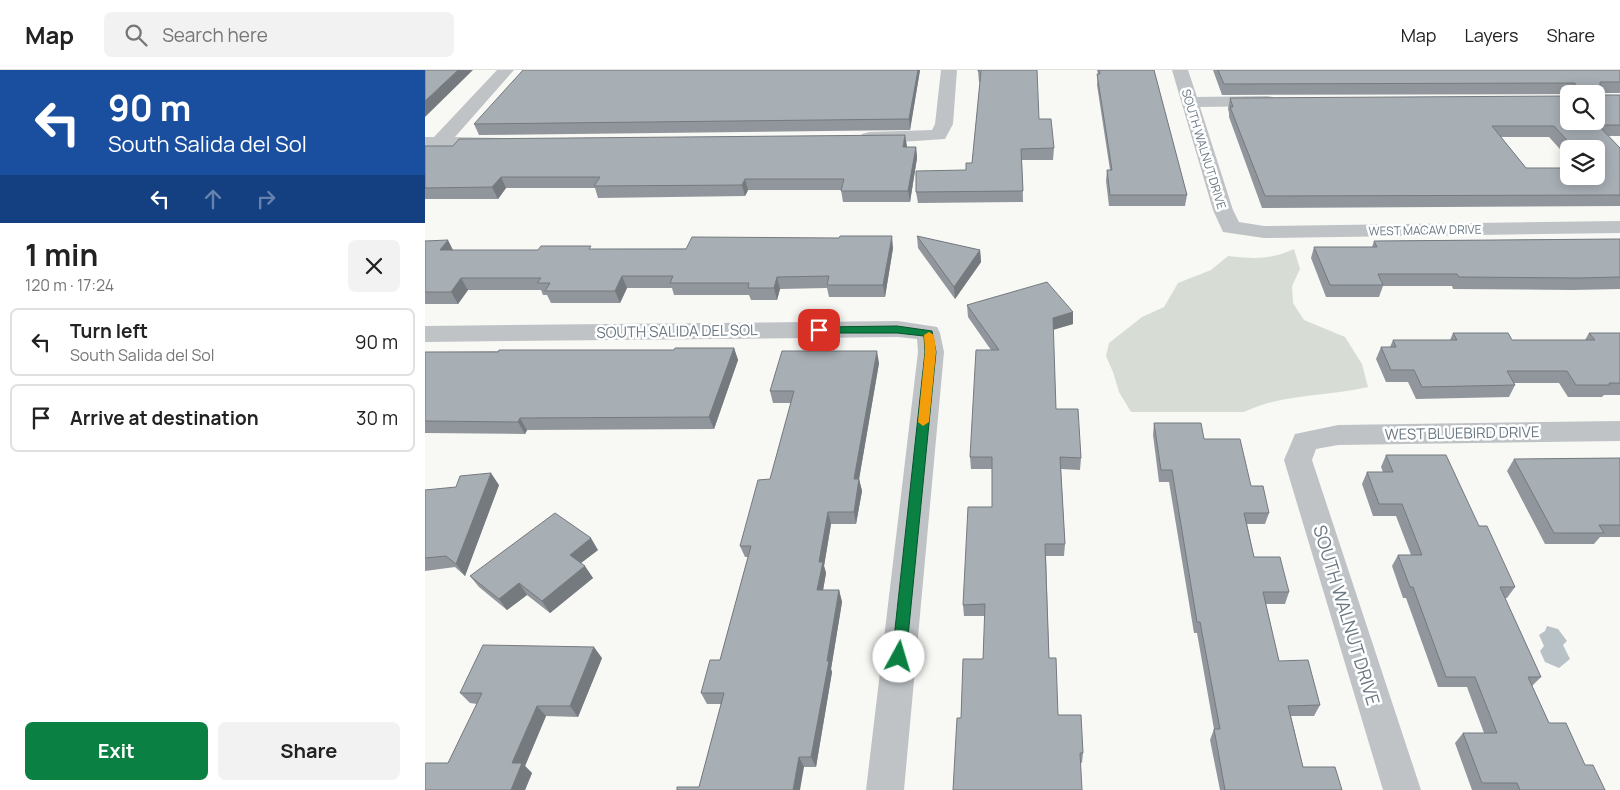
<!DOCTYPE html>
<html lang="en">
<head>
<meta charset="utf-8">
<style>
  body { margin:0; font-family:Manrope,sans-serif; background:#f2f2f2; color:#222; height:100vh; display:flex; flex-direction:column; font-size:19px; white-space:nowrap }
  * { box-sizing:border-box; margin:0 }
  p { font-size:16px; color:#767676 }
  .icon { flex:none; width:28px; height:28px; fill:none; stroke:currentColor; stroke-width:2; stroke-linecap:round; stroke-linejoin:round }
  .map { position:relative; flex:1; overflow:hidden }
  .details { display:flex; flex-direction:column; background:#fff; width:425px }
  .details>* { flex:none }
  .top-card { background:#1a4fa0; color:#fff; overflow:hidden }
  .fabs { position:absolute; left:1135px; top:15px; display:grid; gap:10px }
  .fabs a { display:grid; place-items:center; width:45px; height:45px; border-radius:8px; background:#fff; box-shadow:0 2px 12px #0003; font-size:25px }
  .pin { position:absolute; display:grid; place-items:center; width:42px; height:42px; color:#fff; margin:-21px; border-radius:10px; box-shadow:0 2px 8px #0006 }
  .me { position:absolute; width:55px; margin:-28px; rotate:6deg; stroke-linejoin:round; filter:drop-shadow(0 0 4px #0008) }
  .turn { display:flex; align-items:center; gap:18px; height:105px; padding:0 25px; font-size:22px }
  .turn .icon { width:65px; height:65px; stroke-width:2.5 }
  .turn b { display:block; font-size:35px; line-height:42px }
  .lanes { display:flex; align-items:center; height:48px; padding:0 25px; background:#0003; justify-content:center; gap:25px; direction:ltr }
  .lanes .off { opacity:.35 }
  .round { display:grid; place-items:center; flex:none; width:52px; height:52px; border-radius:8px; background:#f2f2f2 }
  .summary { display:flex; align-items:center; justify-content:space-between; height:85px; padding:0 25px }
  h1 { font-size:30px; font-weight:700; line-height:38px }
  .button { display:flex; gap:10px; margin-top:auto; padding:10px 25px }
  .button a { flex:1; height:58px; border-radius:8px; background:#0b8043; color:#fff; font-size:20px; font-weight:700; line-height:58px; text-align:center }
  .button a+a { background:#f2f2f2; color:#222 }
  ul { padding:0; list-style:none }
  li { display:flex; align-items:center; gap:15px; height:68px; margin:0 10px 8px; padding:0 15px; border:2px solid #e0e0e0; border-radius:8px }
  li div { flex:1 }
  li b { display:block; font-size:19px }
  li em { font-style:normal }
  header { display:flex; align-items:center; gap:30px; box-sizing:border-box; height:70px; padding:0 25px; background:#fff; border-bottom:1px solid #e0e0e0 }
  header strong { font-size:24px }
  nav { display:flex; gap:28px; margin-inline-start:auto; font-size:18px }
  .search { width:350px; height:45px; background:#f2f2f2; display:flex; align-items:center; gap:12px; box-sizing:border-box; padding:0 18px; border-radius:8px; color:#767676; font-size:19px }
  main { display:flex; flex:1; min-height:0 }
  .map>svg:first-child { display:block }
  .green { fill:#d7dcd5 }
  .water { fill:#b8c2c6 }
  .lines { fill:none; stroke-linecap:round; stroke-linejoin:round }
  .minor { fill:#bfc3c6; fill-rule:evenodd }
  .wall { fill:#90969b; fill-rule:evenodd }
  .shaded-wall { fill:#757a7e }
  .building { fill:#a7aeb4; stroke:#757a7e; fill-rule:evenodd }
  .route { fill:#0b8043; stroke:#07532c }
  .slow { fill:#f59e0b }
  .labels { text-anchor:middle; dominant-baseline:central; stroke-width:5; stroke-linejoin:round; paint-order:stroke }
  .far-street-label { font-size:12px; fill:#6a7883; stroke:#fff }
  .street-label { font-size:15px; fill:#6a7883; stroke:#fff }
  .near-street-label { font-size:18px; fill:#6a7883; stroke:#fff }
</style>
</head>
<body>
<header>
<strong>Map</strong>
<div class="search"><svg class="icon" aria-label="search" viewBox="0 0 24 24"><circle cx="10" cy="10" r="6"/><path d="M15 15l6 6"/></svg>Search here</div>
<nav><a>Map</a><a>Layers</a><a>Share</a></nav>
</header>
<main>
<section class="details">
<div class="top-card">
<div class="turn"><svg class="icon" aria-label="left" viewBox="0 0 24 24"><path d="M17 20v-9H6M10 6l-5 5 5 5"/></svg><div><b>90 m</b>South Salida del Sol</div></div>
<div class="lanes"><svg class="icon" aria-label="left" viewBox="0 0 24 24"><path d="M17 20v-9H6M10 6l-5 5 5 5"/></svg><svg class="icon off" aria-label="ahead" viewBox="0 0 24 24"><path d="M12 20V5M6 11l6-6 6 6"/></svg><svg class="icon off" aria-label="right" viewBox="0 0 24 24"><path d="M7 20v-9h11M14 6l5 5-5 5"/></svg></div>
</div>
<div class="summary"><div><h1>1 min</h1><p>120 m · 17:24</p></div><a class="round"><svg class="icon" aria-label="close" viewBox="0 0 24 24"><path d="M6 6l12 12M18 6L6 18"/></svg></a></div>
<ul>
<li><svg class="icon" aria-label="left" viewBox="0 0 24 24"><path d="M17 20v-9H6M10 6l-5 5 5 5"/></svg><div><b>Turn left</b><p>South Salida del Sol</p></div><em>90 m</em></li>
<li><svg class="icon" aria-label="arrive" viewBox="0 0 24 24"><path d="M6 21V4h12l-3 4 3 4H6"/></svg><div><b>Arrive at destination</b></div><em>30 m</em></li>
</ul>
<div class="button"><a>Exit</a><a>Share</a></div>
</section>
<div class="map">
<svg width="1195" height="720" viewBox="0 0 1195 720">
  <rect width="100%" height="100%" fill="#f8f8f5"/>
  <!-- green -->
  <path class="green" d="M869,179l6,20 -8,17 1,17 11,17 41,17 17,27 6,23c-41,10 -85,6 -124,25h-113l-12,-20 -6,-20 -7,-16 3,-13 33,-26 22,-10 14,-24 33,-13 17,-14c26,3 42,4 66,-7z"/>
  <!-- water -->
  <path class="water" d="M1122,556l11,3 9,12 -4,4 7,14 -11,9 -14,-6 -5,-11 4,-5 -5,-11 6,-4z"/>
  <g class="lines">
    <!-- minor -->
    <path class="minor" d="M72,0h17l-59,67 46,1 2,4 -2,4 -76,3v-12h9z
      M516,0h16l-4,54 -8,15 -76,5 -7,-2 -2,-4 2,-4 7,-2 63,-2 3,-6z
      M747,0h16l9,27 70,-1 6,1 3,4 -3,4 -6,1 -67,1 33,103 6,12 25,4 356,-5v12l-356,5 -41,-6 -10,-22z
      M473,251l39,6 3,6 4,19 -40,438h-38l52,-438 -1,-13 -19,-2 -473,5v-16z
      M1195,351v20l-282,4 -22,4 -4,11 109,330h-38l-99,-330 11,-26 43,-9z"/>
  </g>
  <!-- wall -->
  <path class="wall" d="M495,0l-10,60 -431,5 -5,-11z
    M553,0l61,49 15,29 -1,12h-31l1,42 -105,1 -2,-11 50,-22 6,-7 8,-81h-1z
    M672,0h57l33,125 -2,11h-76l-3,-25 1,-11h3l-13,-85 1,-11z
    M788,0h407v23h-20v2h20v41h-12l12,12v58l-358,2 -33,-91v-4l-1,-4 2,-11 339,23 27,-27 -374,1zM1076,67h48l20,22v-10h27v27l-70,-8z
    M0,76h482l-1,1h10l1,11 -7,44h-67l-2,-12h-93l-3,6 -147,2 -3,-10h-89l-8,11h-73z
    M492,166l63,14 1,12 -26,37 -37,-51z
    M1195,169v50l-48,1 -119,-1 -1,-3h-69l-4,11h-53l-15,-39 3,-11h58l2,-6z
    M0,171l28,9h85l54,-1 301,-1 -8,49h-56l-2,-9 -47,1 -3,11h-26l-2,-5h-75l-2,-7h-45l-7,15h-69l-4,-8h-4l-2,-5h-73l-10,14h-33z
    M542,235l106,7v12l-20,6 3,79 25,49 -1,12 -19,-1 4,75 -1,12h-18l3,102 9,57 25,38 -1,10 -121,-45 22,-59 2,-43h-21l-1,-11 29,-98v-38h-21l-1,-12 21,-107 -23,-33z
    M1028,263l59,7h73l4,-7h31v62h-16l-2,2h-34l-9,-14h-45l1,2 -6,12 -93,2 -8,-17h-22l-10,-23 5,-12h9l3,-7h57z
    M309,278l4,12 -24,69 -187,1 -2,4 -100,-1v-81l249,-2z
    M454,293l-20,116 3,12 -6,33h-25l-7,42 2,7 -3,17h16l3,12 -11,67 1,3 -16,95h-12l-105,20 22,-83h-14l-6,-11 19,-33 28,-103h-3l-5,-11 30,-67 21,-76h-18l-3,-12z
    M729,353l50,16 47,47 18,27 -4,11h-18l7,33 35,35 -4,12h-19l13,57 41,44 -6,11h-23l12,51 39,23h-122l-10,-50 4,-11 -17,-96h-3l-25,-151h-10l-6,-47z
    M961,385l93,71 36,61 -8,11h-2l36,79 -9,9 17,37 36,42 20,25h-133l-17,-47 8,-10h21l-17,-46h-29l-32,-89h-3l-11,-32 6,-11h13l-15,-39h-23l-11,-32 5,-12h16l-2,-5z
    M1195,388v79h-20l-6,7h-49l-38,-73 7,-12z
    M74,415l-34,91 -10,-9 -30,4v-81z
    M173,480l-17,13 12,15 -43,35 -23,-18 -20,15 -28,-23 -9,-11z
    M177,588l-24,59 -32,-1 -21,50 7,7 -7,17h-100l23,-27 29,-59 -7,-1 -10,-10z"/>
  <!-- shaded-wall -->
  <path class="shaded-wall" d="M33,0h15l-48,47v-16z
    M493,0h2l-10,60 -1,-11z
    M480,65l2,11 -3,12 -1,-11z
    M491,77l1,11 -7,44 -2,-11z
    M76,107l5,11 -8,11 -6,-12z
    M320,109l3,11 -3,6 -3,-11z
    M467,166l1,12 -8,49 -2,-12z
    M23,170l6,12 -14,-2z
    M555,180l1,12 -26,37 -1,-12z
    M197,206l5,12 -7,15 -5,-12z
    M352,207l3,12 -3,11 -3,-12z
    M36,208l7,12 -10,14 -7,-12z
    M648,242v12l-21,6 1,-12z
    M309,278l4,12 -24,69 -5,-12z
    M452,281l2,12 -22,128 -3,-12z
    M95,348l7,12 -2,4 -7,-12z
    M66,403l8,12 -34,91 -9,-12z
    M434,409l3,12 -6,33 -2,-12z
    M403,442l3,12 -7,42 2,7 -5,29 -4,-12 2,-28z
    M166,468l7,12 -21,16 -7,-11z
    M160,496l8,12 -43,35 -8,-12z
    M94,513l8,12 -20,15 -8,-11z
    M414,520l3,12 -11,67 1,3 -16,95 -5,-10z
    M169,577l8,11 -24,59 -8,-11z
    M112,636l9,10 -21,50 7,7 -7,17h-14l1,-27z
    M374,687l5,10 -4,23h-7z"/>
  <!-- building -->
  <path class="building" d="M0,0h33l-33,31z
    M98,0h395l-9,49 -435,5z
    M553,0h59l2,49h12l3,29 -33,1 2,42 -107,1v-21l50,-1v-7h6l9,-92h-3z
    M674,0h55l33,125h-77l-3,-25h5l-15,-96h3z
    M793,0h402v12h-20v13h20v30h-22l22,23v47l-355,1 -35,-89h3l-3,-9 339,-2v25h27v-27h-20l-1,-11 -351,1zM1067,56h62l21,23h21v27h-27v-8h-43z
    M480,65l-2,12h13l-8,44h-67l3,-12h-99l-3,6 -148,1 6,-9h-99l-9,10 -67,1v-42h28l6,-7z
    M415,166h52l-9,49h-56l2,-9 -52,1 -3,11h-26l1,-5h-79l3,-7h-51l-7,15h-70l5,-8h-13l4,-5h-80l-10,14h-26v-51l23,-1 -8,10h98l3,-4h50l-2,3h97l6,-12 147,1z
    M492,166l63,14 -26,37z
    M1195,169v38l-41,1 -120,-1 -2,-3h-79l5,11h-53l-16,-38h63l-3,-6z
    M622,212l26,30 -20,6 3,91h22l3,49 -21,-1 5,87h-20l4,114h7l2,57h23l2,38h-3l2,37h-129l4,-72h4l2,-59h20l2,-55 -22,1 5,-98h24v-50h-22l6,-107h23l-32,-45z
    M1028,263h55l4,7h83l-6,-7h31v50h-11l1,2h-34l-9,-14h-60l8,14 -93,2 -8,-17h-23l-10,-23h15l-3,-7h64z
    M250,278h59l-25,69 -189,1 -2,4 -93,-1v-69h73l1,-2h175z
    M357,281h95l-23,128h5l-5,33h-26l-9,50h4l-6,28h22l-12,71h2l-18,96h-12l-6,33h-116v-3h22l25,-94h-23l9,-33h10l31,-114h-11l18,-66 12,-1 24,-88h-24z
    M729,353h47l3,16h36l11,47h12l6,27h-25l10,44h26l9,35h-26l16,69 29,-1 12,45 -32,1 15,61h32l7,23h-117l-11,-61h6l-20,-107h-3l-25,-152h-11z
    M961,385h60l33,71h8l28,61h-15l41,90h-13l21,46h17l19,42h8l12,25h-85l-3,-7h-35l-19,-50h34l-22,-56h-29l-33,-90h-3l-12,-32h24l-20,-51h-23l-12,-32h26z
    M1195,388v67h-21l5,8h-50l-40,-74z
    M66,403l-35,91 -10,-8 -21,2v-68l31,-3 4,-11z
    M130,443l36,25 -21,17 15,11 -43,35 -23,-18 -20,16 -29,-23z
    M58,575l111,2 -24,59h-33l-25,57h10l-11,27h-86v-25l1,-2h22l34,-70h-22z"/>
  <!-- route -->
  <path class="route" d="M472,256l35,5 4,21 -30,305 -2,4 -5,2 -5,-2 -2,-4 33,-305 -1,-16 -27,-3h-78l-5,-3 5,-3z"/>
  <!-- slow -->
  <path class="slow" d="M504,262l5,3 2,17 -7,70 -6,4 -5,-4 7,-70 -1,-17z"/>
  <g class="labels">
    <!-- far-street labels -->
    <g class="far-street-label">
      <text transform="translate(779 79) rotate(73)">SOUTH WALNUT DRIVE</text>
      <text transform="translate(1000 160) rotate(-1)">WEST MACAW DRIVE</text>
    </g>
    <!-- street labels -->
    <g class="street-label">
      <text transform="translate(252 261) rotate(-1)">SOUTH SALIDA DEL SOL</text>
      <text transform="translate(1037 363) rotate(-1)">WEST BLUEBIRD DRIVE</text>
    </g>
    <!-- near-street labels -->
    <g class="near-street-label">
      <text transform="translate(922 545) rotate(73)">SOUTH WALNUT DRIVE</text>
    </g>
  </g>
</svg>
<div class="fabs">
<a><svg class="icon" aria-label="search" viewBox="0 0 24 24"><circle cx="10" cy="10" r="6"/><path d="M15 15l6 6"/></svg></a>
<a><svg class="icon" aria-label="layers" viewBox="0 0 24 24"><path d="M12 4l9 5-9 5-9-5zM3 14l9 5 9-5"/></svg></a>
</div>
<div class="pin" style="left:394px;top:260px;background:#d93025"><svg class="icon" aria-label="arrive" viewBox="0 0 24 24"><path d="M6 21V4h12l-3 4 3 4H6"/></svg></div>
<svg class="me" style="left:474px;top:587px" viewBox="-20 -20 40 40"><circle r="19" fill="#fff"/><path d="M0-13L10 11 0 6-10 11z" fill="#0b8043"/></svg>
</div>
</main>
</body>
</html>
